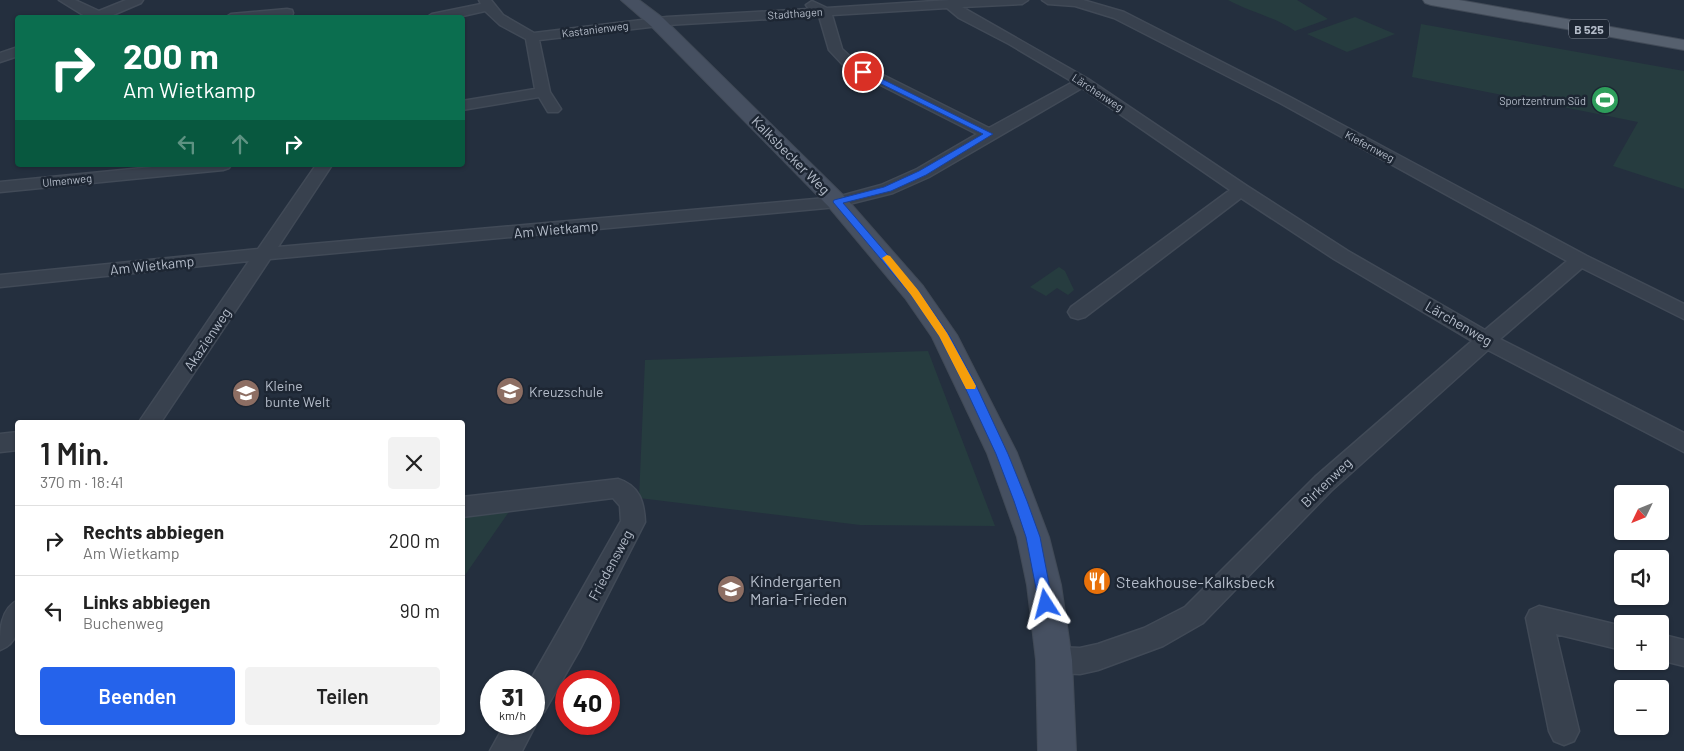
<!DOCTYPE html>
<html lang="de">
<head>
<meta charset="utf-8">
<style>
  body { margin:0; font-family:Barlow,sans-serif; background:#f2f2f2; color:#222; height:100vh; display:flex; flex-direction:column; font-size:19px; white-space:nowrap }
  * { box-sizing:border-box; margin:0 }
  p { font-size:16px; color:#767676 }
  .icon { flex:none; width:28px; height:28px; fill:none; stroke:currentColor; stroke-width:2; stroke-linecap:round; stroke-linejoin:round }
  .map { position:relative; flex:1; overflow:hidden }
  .side { position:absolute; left:15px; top:420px; width:450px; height:315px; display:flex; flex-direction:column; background:#fff; border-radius:5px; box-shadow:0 1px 4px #0004 }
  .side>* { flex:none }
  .hud { position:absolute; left:15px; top:15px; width:450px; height:152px; border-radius:5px; box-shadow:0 1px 4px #0004; background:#0b6e4f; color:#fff; overflow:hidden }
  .needle { width:32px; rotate:227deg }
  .controls { position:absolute; left:1614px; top:485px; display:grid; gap:10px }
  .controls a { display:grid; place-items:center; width:55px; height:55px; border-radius:5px; background:#fff; box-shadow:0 1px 4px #0004; font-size:25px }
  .speed { position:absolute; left:480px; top:670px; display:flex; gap:10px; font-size:25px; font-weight:700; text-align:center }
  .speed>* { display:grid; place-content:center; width:65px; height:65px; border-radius:50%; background:#fff; box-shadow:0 1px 4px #0004; line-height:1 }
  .speed small { font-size:12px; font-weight:400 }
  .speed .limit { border:8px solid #d22; background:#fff; color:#111 }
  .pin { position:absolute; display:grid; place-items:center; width:42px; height:42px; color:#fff; margin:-21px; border:2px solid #fff; border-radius:50%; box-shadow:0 1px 5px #0007 }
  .me { position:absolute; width:55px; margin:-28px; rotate:351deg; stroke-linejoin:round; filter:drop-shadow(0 0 4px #0008) }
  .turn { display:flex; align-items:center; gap:18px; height:105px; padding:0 25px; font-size:22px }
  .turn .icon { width:65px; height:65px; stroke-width:2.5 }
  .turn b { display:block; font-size:35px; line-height:42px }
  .lanes { display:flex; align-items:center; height:48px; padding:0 25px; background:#0003; justify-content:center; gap:25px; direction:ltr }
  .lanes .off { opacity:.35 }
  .round { display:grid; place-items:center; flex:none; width:52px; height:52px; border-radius:5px; background:#f2f2f2 }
  .summary { display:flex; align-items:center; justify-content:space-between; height:85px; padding:0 25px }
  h1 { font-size:30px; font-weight:600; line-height:38px }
  .primary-button { display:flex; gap:10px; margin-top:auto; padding:10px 25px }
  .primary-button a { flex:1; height:58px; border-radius:5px; background:#2563eb; color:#fff; font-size:20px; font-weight:600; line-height:58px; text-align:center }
  .primary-button a+a { background:#f2f2f2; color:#222 }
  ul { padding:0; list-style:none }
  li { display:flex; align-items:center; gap:15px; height:70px; padding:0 25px; border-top:1px solid #e0e0e0 }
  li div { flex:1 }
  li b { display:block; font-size:19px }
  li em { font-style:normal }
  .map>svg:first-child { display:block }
  .green { fill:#263c3f }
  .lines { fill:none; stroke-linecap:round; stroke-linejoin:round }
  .street-casing { stroke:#414a57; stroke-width:3 }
  .secondary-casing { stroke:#414a57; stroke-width:2 }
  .primary-casing { stroke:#414a57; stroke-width:2 }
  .street { fill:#38414e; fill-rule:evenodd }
  .secondary { fill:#465061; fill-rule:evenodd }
  .primary { fill:#56606e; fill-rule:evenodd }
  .route { fill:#2563eb; stroke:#184099 }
  .slow { fill:#f59e0b }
  .labels { text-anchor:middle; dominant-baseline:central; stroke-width:5; stroke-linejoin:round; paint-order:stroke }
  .far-street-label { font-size:11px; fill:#b4bcc9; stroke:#1d2633 }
  .far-poi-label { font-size:11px; fill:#b4bcc9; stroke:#1d2633; text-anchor:end }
  .shield { fill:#1d2633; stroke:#878f9c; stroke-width:1 }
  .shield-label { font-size:12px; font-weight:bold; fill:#b4bcc9 }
  .street-label { font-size:14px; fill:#b4bcc9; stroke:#1d2633 }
  .poi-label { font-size:14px; fill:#b4bcc9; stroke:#1d2633; text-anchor:start }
  .near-poi-label { font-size:16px; fill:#b4bcc9; stroke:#1d2633; text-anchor:start }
</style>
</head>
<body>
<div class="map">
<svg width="1684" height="751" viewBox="0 0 1684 751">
  <rect width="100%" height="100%" fill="#242f3e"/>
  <!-- green -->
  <path class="green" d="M1228,0h69l31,19 -33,12c-20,-14 -45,-19 -67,-31z
    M1355,17l40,17 -48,18 -40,-18z
    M1421,24l263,47v118l-71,-23 25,-44 -226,-45z
    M1059,267l6,4 9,19 -6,5 -11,-7 -11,8 -16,-9z
    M928,351l67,175 -135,-1 -221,-27 6,-138z
    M515,503l-52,75v-69z"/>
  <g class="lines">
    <!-- street casing -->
    <g class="street-casing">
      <path id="street" d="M59,0h16l24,11 27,-11h17l-2,3 -35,15h-18z
        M479,0h12l12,15 31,18 133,-16 142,-8 -3,-4 6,-4 15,7 123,-8h78l-6,4 -60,3 126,72 159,107 101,65 137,79 82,-69 -287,-158 -166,-85 -39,-12 -27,-2 -6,-4h41l41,12 166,85 297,159 97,48v15l-102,-51 -82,71 184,94v19l-196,-102 -157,141 -128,132 -40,23 -65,24 -18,4 -26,-1 -10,-4 -4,-9 4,-9 10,-4 26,1 18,-4 46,-16 41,-21 130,-130 157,-136 -138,-82 -93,-61 -156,119 -7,2 -7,-2 -3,-5 3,-5 159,-117 -148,-102 -153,89 -36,16 -56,14 -567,52 -109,163h-22l110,-161 -249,26v-12l258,-26 58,-84h16l-54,82 559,-50 44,-12 36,-16 60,-35 -132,-67 -16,-17 -10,-34 -152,9 -128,15 11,52 11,17 -3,3h-10l-9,-15 -77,13v-9l73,-12 -9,-50 -26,-14 -15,-14 -31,7h-28l6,-4 49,-10zM947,8l12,10 50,26 64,38 -84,46 -134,-67 -13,-12 -10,-34z
        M287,9l5,1 1,3 -1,3 -67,2 6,-4z
        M18,47v9l-18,6v-9z
        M173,165h58l-2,3 -6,2 -223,22v-10z
        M18,432v18l-18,2v-18z
        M618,479c22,7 26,23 27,43l-65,127 -36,63 -10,4v-35h-4l91,-160 -1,-15 -7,-8 -151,19v-20z
        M18,600c0,21 4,42 -18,50 0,-20 0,-41 18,-50z
        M1539,606l83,20v24l-66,-16 23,97 -5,10 -10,4 -10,-4 -5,-10 -23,-113 4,-8z
        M1660,634l24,6v26l-24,-6z
        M534,720l2,4 -14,27h-32l15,-27h29z"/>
    </g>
    <!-- secondary casing -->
    <g class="secondary-casing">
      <path id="secondary" d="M621,0h18l24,18 182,179 78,89 34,49 60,118 32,84 12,48 11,75 4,91h-38l-2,-91 -9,-75 -10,-48 -30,-84 -55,-116 -27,-39 -76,-91 -178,-181z"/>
    </g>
    <!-- primary casing -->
    <g class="primary-casing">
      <path id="primary" d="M1423,0h36l225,40v10l-253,-45 -6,-2z"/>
    </g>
    <!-- street -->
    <use href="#street" class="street"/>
    <!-- secondary -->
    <use href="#secondary" class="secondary"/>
    <!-- primary -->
    <use href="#primary" class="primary"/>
  </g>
  <!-- route -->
  <path class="route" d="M861,71h5l127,63 -67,41 -35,16 -48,12 75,87 31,45 26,48 33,71 19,47 13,36 13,67 -2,4 -5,2 -5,-2 -2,-4 -13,-67 -12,-36 -18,-47 -33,-71 -24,-47 -28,-41 -78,-93 1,-2 50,-13 35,-16 64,-37 -122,-60z"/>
  <!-- slow -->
  <path class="slow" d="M887,255l3,1 28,34 29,43 29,53 -1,3h-9l-27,-53 -28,-41 -29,-37z"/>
  <!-- icons -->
  <defs>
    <g id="stadium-disc" transform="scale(1.4375)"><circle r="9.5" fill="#2e9e5b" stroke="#1d2633"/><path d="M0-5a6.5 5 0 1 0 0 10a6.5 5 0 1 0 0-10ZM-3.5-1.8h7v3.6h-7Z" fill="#fff"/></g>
    <g id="school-disc" transform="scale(1.4375)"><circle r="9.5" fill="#8d6e63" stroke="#1d2633"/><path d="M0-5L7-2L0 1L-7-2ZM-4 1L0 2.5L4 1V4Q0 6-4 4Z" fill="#fff"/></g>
    <g id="restaurant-disc" transform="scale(1.4375)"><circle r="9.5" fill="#e8710a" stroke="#1d2633"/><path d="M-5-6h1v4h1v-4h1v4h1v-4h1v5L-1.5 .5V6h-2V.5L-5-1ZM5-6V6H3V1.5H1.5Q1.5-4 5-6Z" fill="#fff"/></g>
  </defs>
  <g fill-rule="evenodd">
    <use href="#stadium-disc" x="1605" y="100"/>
    <use href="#school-disc" x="510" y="391"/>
    <use href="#school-disc" x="246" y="393"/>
    <use href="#restaurant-disc" x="1097" y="581"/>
    <use href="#school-disc" x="731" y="589"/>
  </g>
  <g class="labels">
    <!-- far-street labels -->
    <g class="far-street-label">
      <text transform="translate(795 13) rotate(-4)">Stadthagen</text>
      <text transform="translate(595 29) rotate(-7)">Kastanienweg</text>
      <text transform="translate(1098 92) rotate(33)">Lärchenweg</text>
      <text transform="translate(1370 146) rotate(28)">Kiefernweg</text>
      <text transform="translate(67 180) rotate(-6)">Ulmenweg</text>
    </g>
    <!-- far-poi labels -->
    <g class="far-poi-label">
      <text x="1586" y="100">Sportzentrum Süd</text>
    </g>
    <!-- shield labels -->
    <rect class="shield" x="1569" y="19.5" width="40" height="19" rx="4"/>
    <g class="shield-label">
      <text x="1589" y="29">B 525</text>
    </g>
    <!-- street labels -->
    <g class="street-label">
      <text transform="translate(791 155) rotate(45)">Kalksbecker Weg</text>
      <text transform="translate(556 229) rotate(-5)">Am Wietkamp</text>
      <text transform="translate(152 265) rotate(-6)">Am Wietkamp</text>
      <text transform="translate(1459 323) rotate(30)">Lärchenweg</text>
      <text transform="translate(207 339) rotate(-56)">Akazienweg</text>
      <text transform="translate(1326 482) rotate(-44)">Birkenweg</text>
      <text transform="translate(610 565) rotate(-62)">Friedensweg</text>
    </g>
    <!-- poi labels -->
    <g class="poi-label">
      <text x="265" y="385">Kleine<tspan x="265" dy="16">bunte Welt</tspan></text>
      <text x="529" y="391">Kreuzschule</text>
    </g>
    <!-- near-poi labels -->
    <g class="near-poi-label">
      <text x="750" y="580">Kindergarten<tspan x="750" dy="18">Maria-Frieden</tspan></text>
      <text x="1116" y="581">Steakhouse-Kalksbeck</text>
    </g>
  </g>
</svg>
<div class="controls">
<a><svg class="needle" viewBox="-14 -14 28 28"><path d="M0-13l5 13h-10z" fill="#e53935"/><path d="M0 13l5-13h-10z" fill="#767676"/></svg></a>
<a><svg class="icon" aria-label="sound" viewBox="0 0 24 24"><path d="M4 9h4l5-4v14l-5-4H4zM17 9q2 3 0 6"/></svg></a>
<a>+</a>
<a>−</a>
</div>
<div class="speed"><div>31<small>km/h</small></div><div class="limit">40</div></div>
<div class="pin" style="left:863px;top:72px;background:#d93025"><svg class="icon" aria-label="arrive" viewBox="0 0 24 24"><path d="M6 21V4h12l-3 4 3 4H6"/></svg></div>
<svg class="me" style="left:1046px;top:604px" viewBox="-20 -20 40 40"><path d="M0-17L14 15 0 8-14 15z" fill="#2563eb" stroke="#fff" stroke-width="4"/></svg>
<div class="hud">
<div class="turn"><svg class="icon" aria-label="right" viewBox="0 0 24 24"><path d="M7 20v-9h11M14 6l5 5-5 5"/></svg><div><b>200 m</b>Am Wietkamp</div></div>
<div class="lanes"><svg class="icon off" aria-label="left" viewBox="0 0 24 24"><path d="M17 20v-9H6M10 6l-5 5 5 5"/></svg><svg class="icon off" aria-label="ahead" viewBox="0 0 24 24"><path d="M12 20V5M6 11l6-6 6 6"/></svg><svg class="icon" aria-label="right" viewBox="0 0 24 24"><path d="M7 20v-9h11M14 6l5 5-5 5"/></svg></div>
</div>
<section class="side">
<div class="summary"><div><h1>1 Min.</h1><p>370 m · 18:41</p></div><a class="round"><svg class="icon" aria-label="close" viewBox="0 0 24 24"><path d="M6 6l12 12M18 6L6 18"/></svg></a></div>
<ul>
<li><svg class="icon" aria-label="right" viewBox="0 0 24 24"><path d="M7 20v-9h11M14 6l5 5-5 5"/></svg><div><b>Rechts abbiegen</b><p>Am Wietkamp</p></div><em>200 m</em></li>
<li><svg class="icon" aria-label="left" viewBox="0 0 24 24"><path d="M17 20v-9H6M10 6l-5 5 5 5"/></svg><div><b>Links abbiegen</b><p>Buchenweg</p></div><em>90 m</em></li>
</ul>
<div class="primary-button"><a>Beenden</a><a>Teilen</a></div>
</section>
</div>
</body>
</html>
